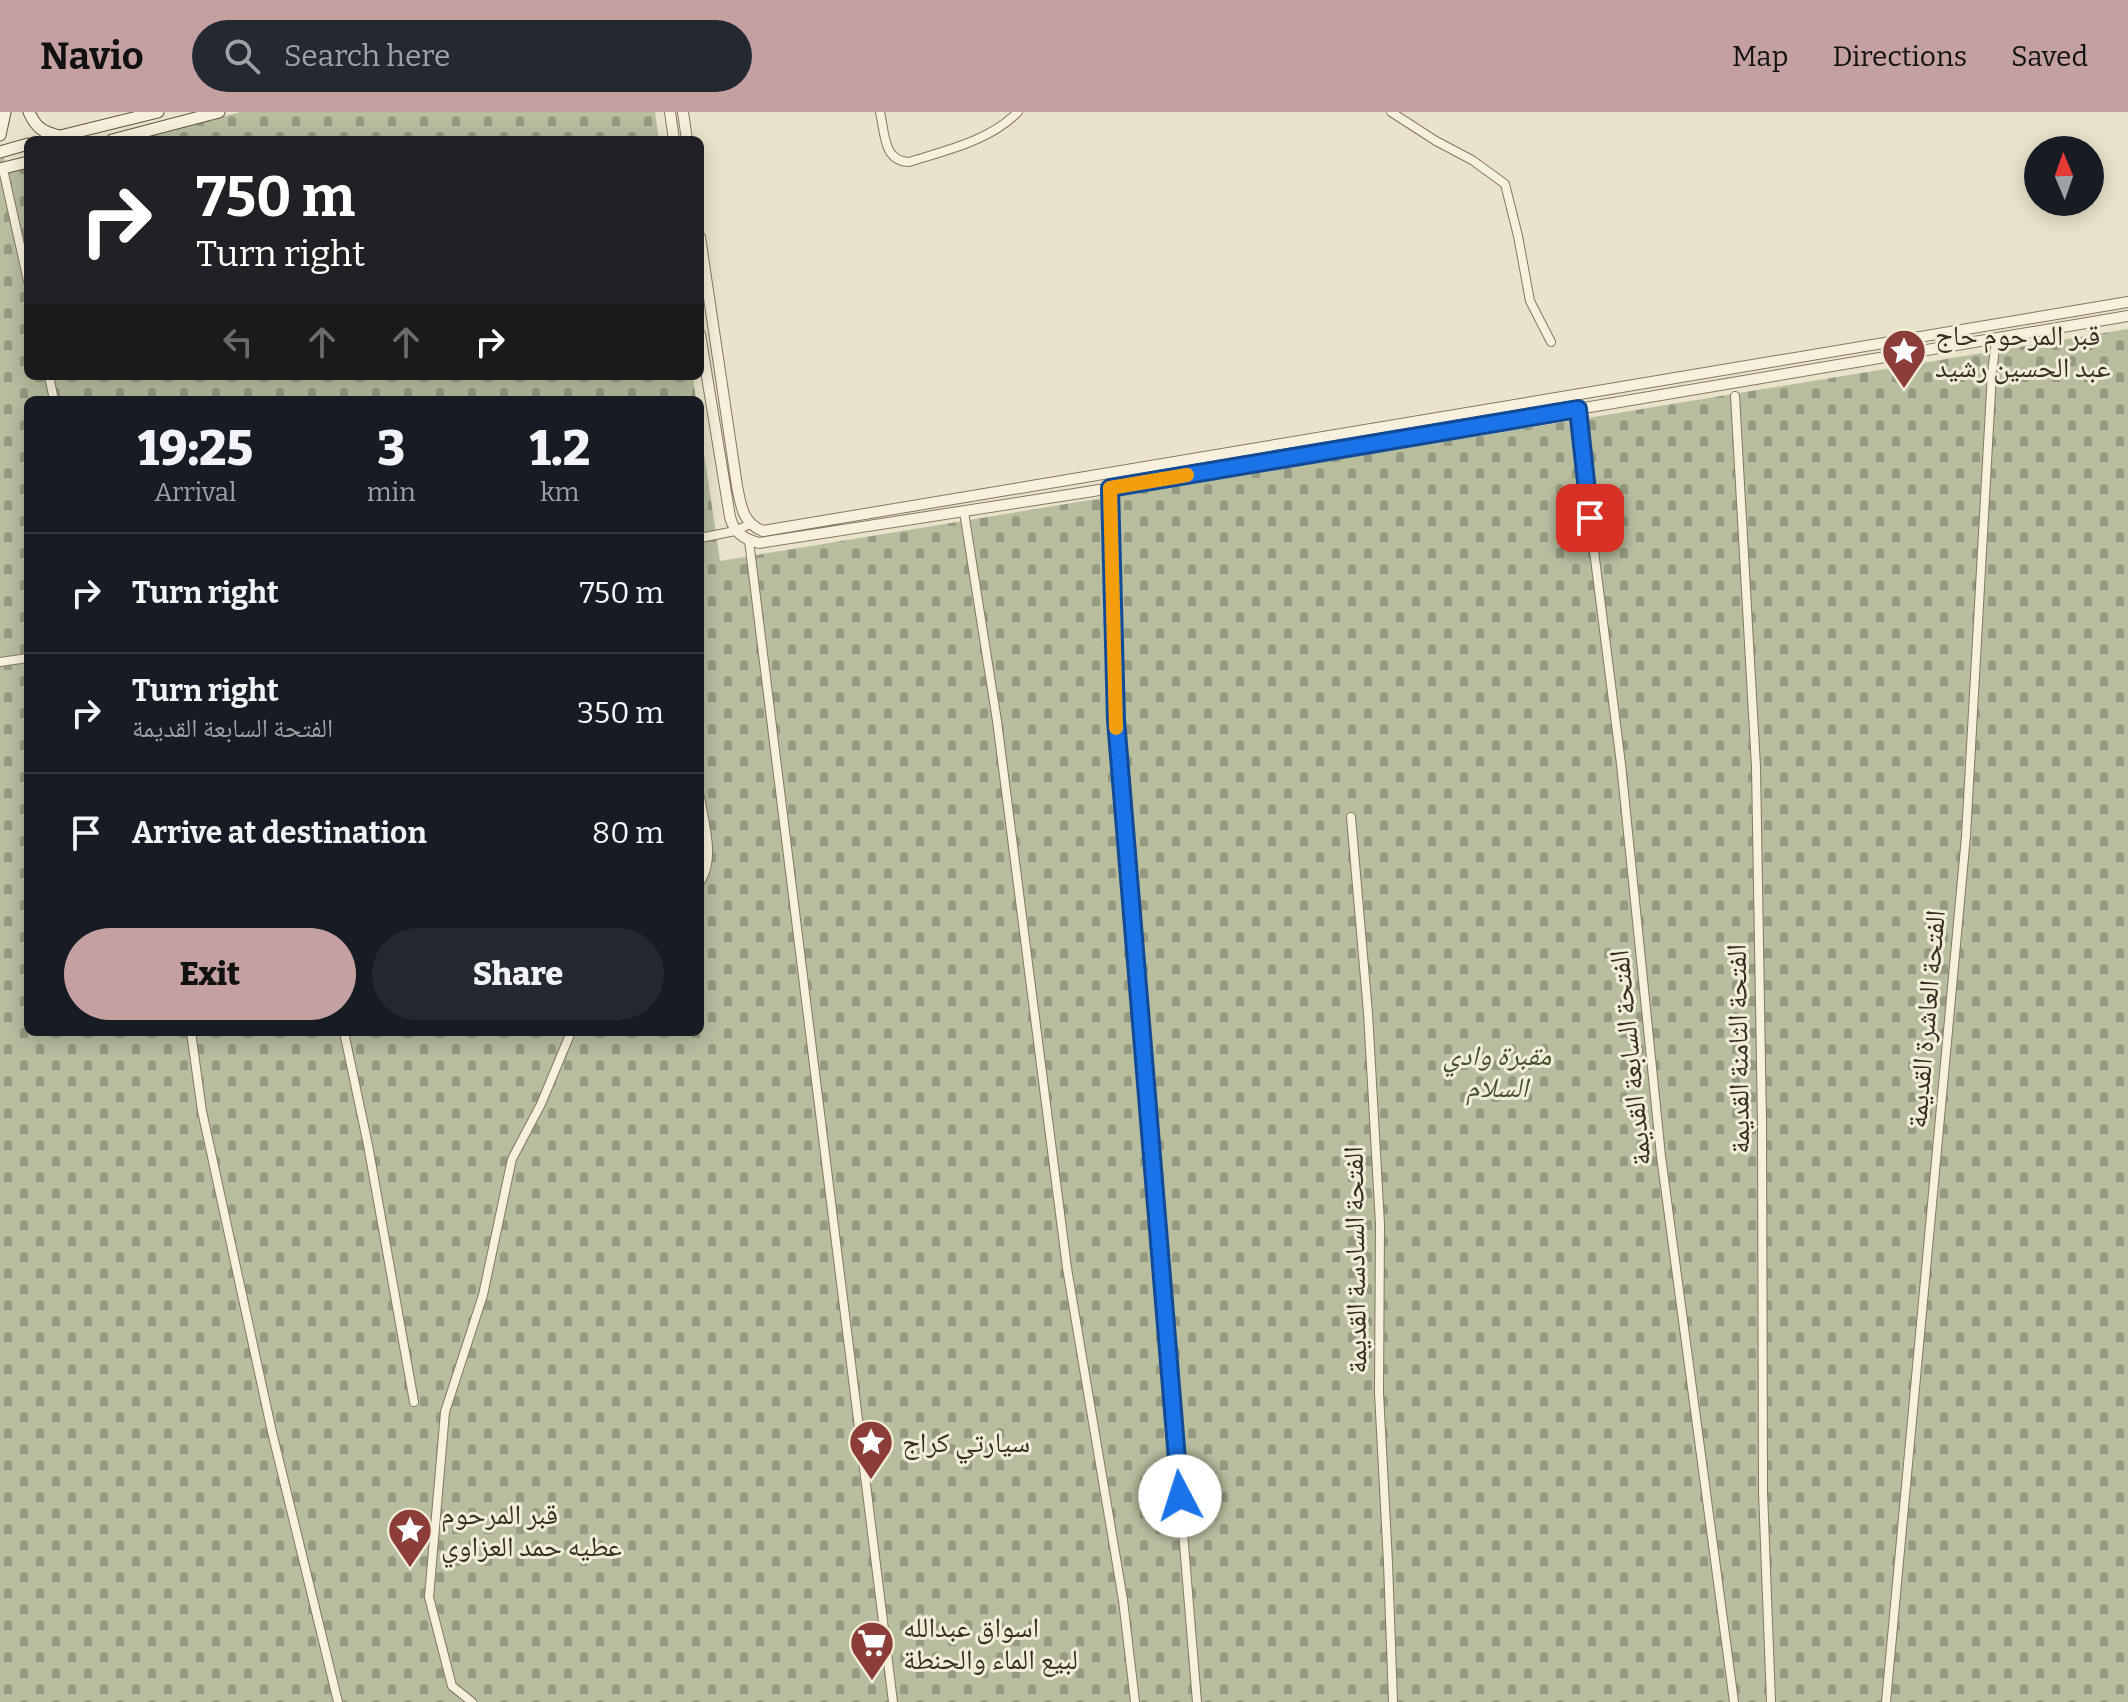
<!DOCTYPE html>
<html lang="en">
<head>
<meta charset="utf-8">
<style>
  body { margin:0; font-family:Bitter,"Noto Naskh Arabic",serif; background:#242831; color:#f1f3f6; height:100vh; display:flex; flex-direction:column; font-size:30px; white-space:nowrap }
  * { box-sizing:border-box; margin:0 }
  p { font-size:26px; color:#9ea1a6 }
  .icon { flex:none; width:44px; height:44px; fill:none; stroke:currentColor; stroke-width:2; stroke-linecap:round; stroke-linejoin:round }
  .map { position:relative; flex:1; overflow:hidden }
  .details { position:absolute; left:24px; top:284px; width:680px; height:640px; display:flex; flex-direction:column; background:#171b24; border-radius:12px; box-shadow:0 4px 20px #0003 }
  .details>* { flex:none }
  .banner { position:absolute; left:24px; top:24px; width:680px; height:244px; border-radius:12px; box-shadow:0 4px 20px #0003; background:#202124; color:#fff; overflow:hidden }
  .needle { width:52px; rotate:358deg }
  .tools { position:absolute; left:2024px; top:24px; display:grid; gap:16px }
  .tools a { display:grid; place-items:center; width:80px; height:80px; border-radius:50%; background:#171b24; box-shadow:0 4px 20px #0003; font-size:40px }
  .pin { position:absolute; display:grid; place-items:center; width:68px; height:68px; color:#fff; margin:-34px; border-radius:16px; box-shadow:0 4px 12px #0006 }
  .me { position:absolute; width:88px; margin:-44px; rotate:355deg; stroke-linejoin:round; filter:drop-shadow(0 0 6px #0008) }
  .turn { display:flex; align-items:center; gap:28px; height:168px; padding:0 40px; font-size:36px }
  .turn .icon { width:104px; height:104px; stroke-width:2.5 }
  .turn b { display:block; font-size:56px; line-height:68px }
  .lanes { display:flex; align-items:center; height:76px; padding:0 40px; background:#0003; justify-content:center; gap:40px; direction:ltr }
  .lanes .off { opacity:.35 }
  .eta { display:flex; justify-content:space-evenly; align-items:center; height:136px; text-align:center }
  .eta b { font-size:48px; font-weight:800; line-height:56px }
  .cta { display:flex; gap:16px; margin-top:auto; padding:16px 40px }
  .cta a { flex:1; height:92px; border-radius:48px; background:#c4a1a0; color:#111; font-size:32px; font-weight:800; line-height:92px; text-align:center }
  .cta a+a { background:#242831; color:#f1f3f6 }
  ul { padding:0; list-style:none }
  li { display:flex; align-items:center; gap:24px; height:120px; padding:0 40px; border-top:2px solid #363941 }
  li div { flex:1 }
  li b { display:block; font-size:30px }
  li em { font-style:normal }
  header { display:flex; align-items:center; gap:48px; box-sizing:border-box; height:112px; padding:0 40px; background:#c4a1a0; color:#111 }
  header strong { font-size:38px }
  nav { display:flex; gap:44px; margin-inline-start:auto; font-size:28px }
  .search { width:560px; height:72px; background:#242831; display:flex; align-items:center; gap:20px; box-sizing:border-box; padding:0 28px; border-radius:44px; color:#9ea1a6; font-size:30px }
  .map>svg:first-child { display:block }
  .cemetery { fill:url(#cemetery-stones) }
  .lines { fill:none; stroke-linecap:round; stroke-linejoin:round }
  .minor-casing { stroke:#857760; stroke-width:10 }
  .tertiary-casing { stroke:#857760; stroke-width:12 }
  .secondary-casing { stroke:#675843; stroke-width:13 }
  .minor { stroke:#f6f0dc; stroke-width:8 }
  .tertiary { stroke:#f6f0dc; stroke-width:10 }
  .secondary { stroke:#f6f0dc; stroke-width:11 }
  .route-casing { stroke:#114b97; stroke-width:20 }
  .route { stroke:#1a73e8; stroke-width:14 }
  .slow { stroke:#f59e0b; stroke-width:14 }
  .labels { text-anchor:middle; dominant-baseline:central; stroke-width:6; stroke-linejoin:round; paint-order:stroke }
  .poi-label { font-size:28px; fill:#372e22; stroke:#f2edd9; text-anchor:start }
  .street-label { font-size:28px; fill:#372e22; stroke:#f2edd9 }
  .park-label { font-size:28px; font-style:italic; fill:#44512b; stroke:#f2edd9 }
</style>
</head>
<body>
<header>
<strong>Navio</strong>
<div class="search"><svg class="icon" aria-label="search" viewBox="0 0 24 24"><circle cx="10" cy="10" r="6"/><path d="M15 15l6 6"/></svg>Search here</div>
<nav><a>Map</a><a>Directions</a><a>Saved</a></nav>
</header>
<div class="map">
<svg width="2128" height="1590" viewBox="0 0 2128 1590">
  <defs>
    <pattern id="cemetery-stones" width="16" height="16" patternUnits="userSpaceOnUse" patternTransform="scale(2)"><rect width="16" height="16" fill="#b7bd9d"/><path d="M2 7V4a2 2 0 0 1 4 0v3zM10 15v-3a2 2 0 0 1 4 0v3z" fill="#969a80"/></pattern>
  </defs>
  <rect width="100%" height="100%" fill="#eae3ca"/>
  <!-- cemetery -->
  <path class="cemetery" d="M241,0h414l4,28h-532z
    M0,31l7,26 21,-5v212h665l3,24h-668v632h672v-606l20,135 1408,-232v1373h-2128z"/>
  <g class="lines">
    <!-- minor casing -->
    <g class="minor-casing">
      <path id="minor" d="M880,0c5,21 3,49 29,50 38,-12 80,-21 109,-50
        M1391,0l45,29 36,19 33,24 13,52 12,65 21,41
        M3,57l25,112
        M49,264l5,24
        M1735,284l21,371 6,355 1,370 8,210
        M1578,297l4,47 39,308 40,392 73,546
        M1110,376l6,232 81,982
        M964,400l33,209 70,547 56,332 12,102
        M700,426l35,-7 15,-7
        M749,429l144,1161
        M0,550l28,-4
        M700,685c4,26 16,62 0,85
        M1351,705l17,196 12,211 -1,169 9,170 5,139
        M191,920l11,79 70,321 66,270
        M344,920l24,113 46,257
        M472,1590l-20,-16 -23,-89 16,-185 38,-117 29,-136 29,-55 30,-72
        M1886,1590l80,-866 26,-463 4,-33"/>
    </g>
    <!-- tertiary casing -->
    <g class="tertiary-casing">
      <path id="tertiary" d="M670,0l4,28
        M683,0l4,28
        M700,125l37,249c4,19 5,37 26,45l1365,-229
        M700,222l30,183c4,15 13,22 29,26l328,-51 1041,-176"/>
    </g>
    <!-- secondary casing -->
    <g class="secondary-casing">
      <path id="secondary" d="M29,0c7,16 14,20 30,24
        M0,23l5,-23
        M44,28l114,-28
        M112,28l107,-28
        M0,40l28,-8
        M0,57l28,-7"/>
    </g>
    <!-- minor -->
    <use href="#minor" class="minor"/>
    <!-- tertiary -->
    <use href="#tertiary" class="tertiary"/>
    <!-- secondary -->
    <use href="#secondary" class="secondary"/>
  </g>
  <g class="lines">
    <!-- route casing -->
    <g class="route-casing">
      <path id="route" d="M1180,1384l-64,-776 -6,-232 468,-79 12,109"/>
    </g>
    <!-- route -->
    <use href="#route" class="route"/>
    <!-- slow -->
    <path class="slow" d="M1116,616l-6,-240 77,-13"/>
  </g>
  <!-- icons -->
  <defs>
    <g id="sight-pin" transform="scale(2.3)"><path d="M0 17L-7.5 6A9.5 9.5 0 1 1 7.5 6Z" fill="#8d3d37" stroke="#f2edd9"/><path d="M0-6L1.8-2.2L6-1.7L2.9 1.2L3.7 5.4L0 3.3L-3.7 5.4L-2.9 1.2L-6-1.7L-1.8-2.2Z" fill="#fff"/></g>
    <g id="supermarket-pin" transform="scale(2.3)"><path d="M0 17L-7.5 6A9.5 9.5 0 1 1 7.5 6Z" fill="#8d3d37" stroke="#f2edd9"/><path d="M-6-5.5h2.5l.6 2H6L4.5 2H-2.5L-4.4-4H-6ZM-1.5 3.2a1.3 1.3 0 1 0 .1 0ZM3 3.2a1.3 1.3 0 1 0 .1 0Z" fill="#fff"/></g>
  </defs>
  <g fill-rule="evenodd">
    <use href="#sight-pin" x="1904" y="239"/>
    <use href="#sight-pin" x="871" y="1330"/>
    <use href="#sight-pin" x="410" y="1418"/>
    <use href="#supermarket-pin" x="872" y="1531"/>
  </g>
  <g class="labels">
    <!-- poi labels -->
    <g class="poi-label">
      <text x="1935" y="223">قبر المرحوم حاج<tspan x="1935" dy="32">عبد الحسين رشيد</tspan></text>
      <text x="902" y="1330">سيارتي كراج</text>
      <text x="441" y="1402">قبر المرحوم<tspan x="441" dy="32">عطيه حمد العزاوي</tspan></text>
      <text x="903" y="1515">اسواق عبدالله<tspan x="903" dy="32">لبيع الماء والحنطة</tspan></text>
    </g>
    <!-- street labels -->
    <g class="street-label">
      <text transform="translate(1926 907) rotate(-85)">الفتحة العاشرة القديمة</text>
      <text transform="translate(1738 937) rotate(-91)">الفتحة الثامنة القديمة</text>
      <text transform="translate(1630 946) rotate(-96)">الفتحة السابعة القديمة</text>
      <text transform="translate(1355 1148) rotate(-91)">الفتحة السادسة القديمة</text>
    </g>
    <!-- park labels -->
    <g class="park-label">
      <text x="1497" y="943">مقبرة وادي<tspan x="1497" dy="32">السلام</tspan></text>
    </g>
  </g>
</svg>
<div class="tools">
<a><svg class="needle" viewBox="-14 -14 28 28"><path d="M0-13l5 13h-10z" fill="#e53935"/><path d="M0 13l5-13h-10z" fill="#9ea1a6"/></svg></a>
</div>
<div class="pin" style="left:1590px;top:406px;background:#d93025"><svg class="icon" aria-label="arrive" viewBox="0 0 24 24"><path d="M6 21V4h12l-3 4 3 4H6"/></svg></div>
<svg class="me" style="left:1180px;top:1384px" viewBox="-20 -20 40 40"><circle r="19" fill="#fff"/><path d="M0-13L10 11 0 6-10 11z" fill="#1a73e8"/></svg>
<div class="banner">
<div class="turn"><svg class="icon" aria-label="right" viewBox="0 0 24 24"><path d="M7 20v-9h11M14 6l5 5-5 5"/></svg><div><b>750 m</b>Turn right</div></div>
<div class="lanes"><svg class="icon off" aria-label="left" viewBox="0 0 24 24"><path d="M17 20v-9H6M10 6l-5 5 5 5"/></svg><svg class="icon off" aria-label="ahead" viewBox="0 0 24 24"><path d="M12 20V5M6 11l6-6 6 6"/></svg><svg class="icon off" aria-label="ahead" viewBox="0 0 24 24"><path d="M12 20V5M6 11l6-6 6 6"/></svg><svg class="icon" aria-label="right" viewBox="0 0 24 24"><path d="M7 20v-9h11M14 6l5 5-5 5"/></svg></div>
</div>
<section class="details">
<div class="eta">
<div><b>19:25</b><p>Arrival</p></div>
<div><b>3</b><p>min</p></div>
<div><b>1.2</b><p>km</p></div>
</div>
<ul>
<li><svg class="icon" aria-label="right" viewBox="0 0 24 24"><path d="M7 20v-9h11M14 6l5 5-5 5"/></svg><div><b>Turn right</b></div><em>750 m</em></li>
<li><svg class="icon" aria-label="right" viewBox="0 0 24 24"><path d="M7 20v-9h11M14 6l5 5-5 5"/></svg><div><b>Turn right</b><p>الفتحة السابعة القديمة</p></div><em>350 m</em></li>
<li><svg class="icon" aria-label="arrive" viewBox="0 0 24 24"><path d="M6 21V4h12l-3 4 3 4H6"/></svg><div><b>Arrive at destination</b></div><em>80 m</em></li>
</ul>
<div class="cta"><a>Exit</a><a>Share</a></div>
</section>
</div>
</body>
</html>
